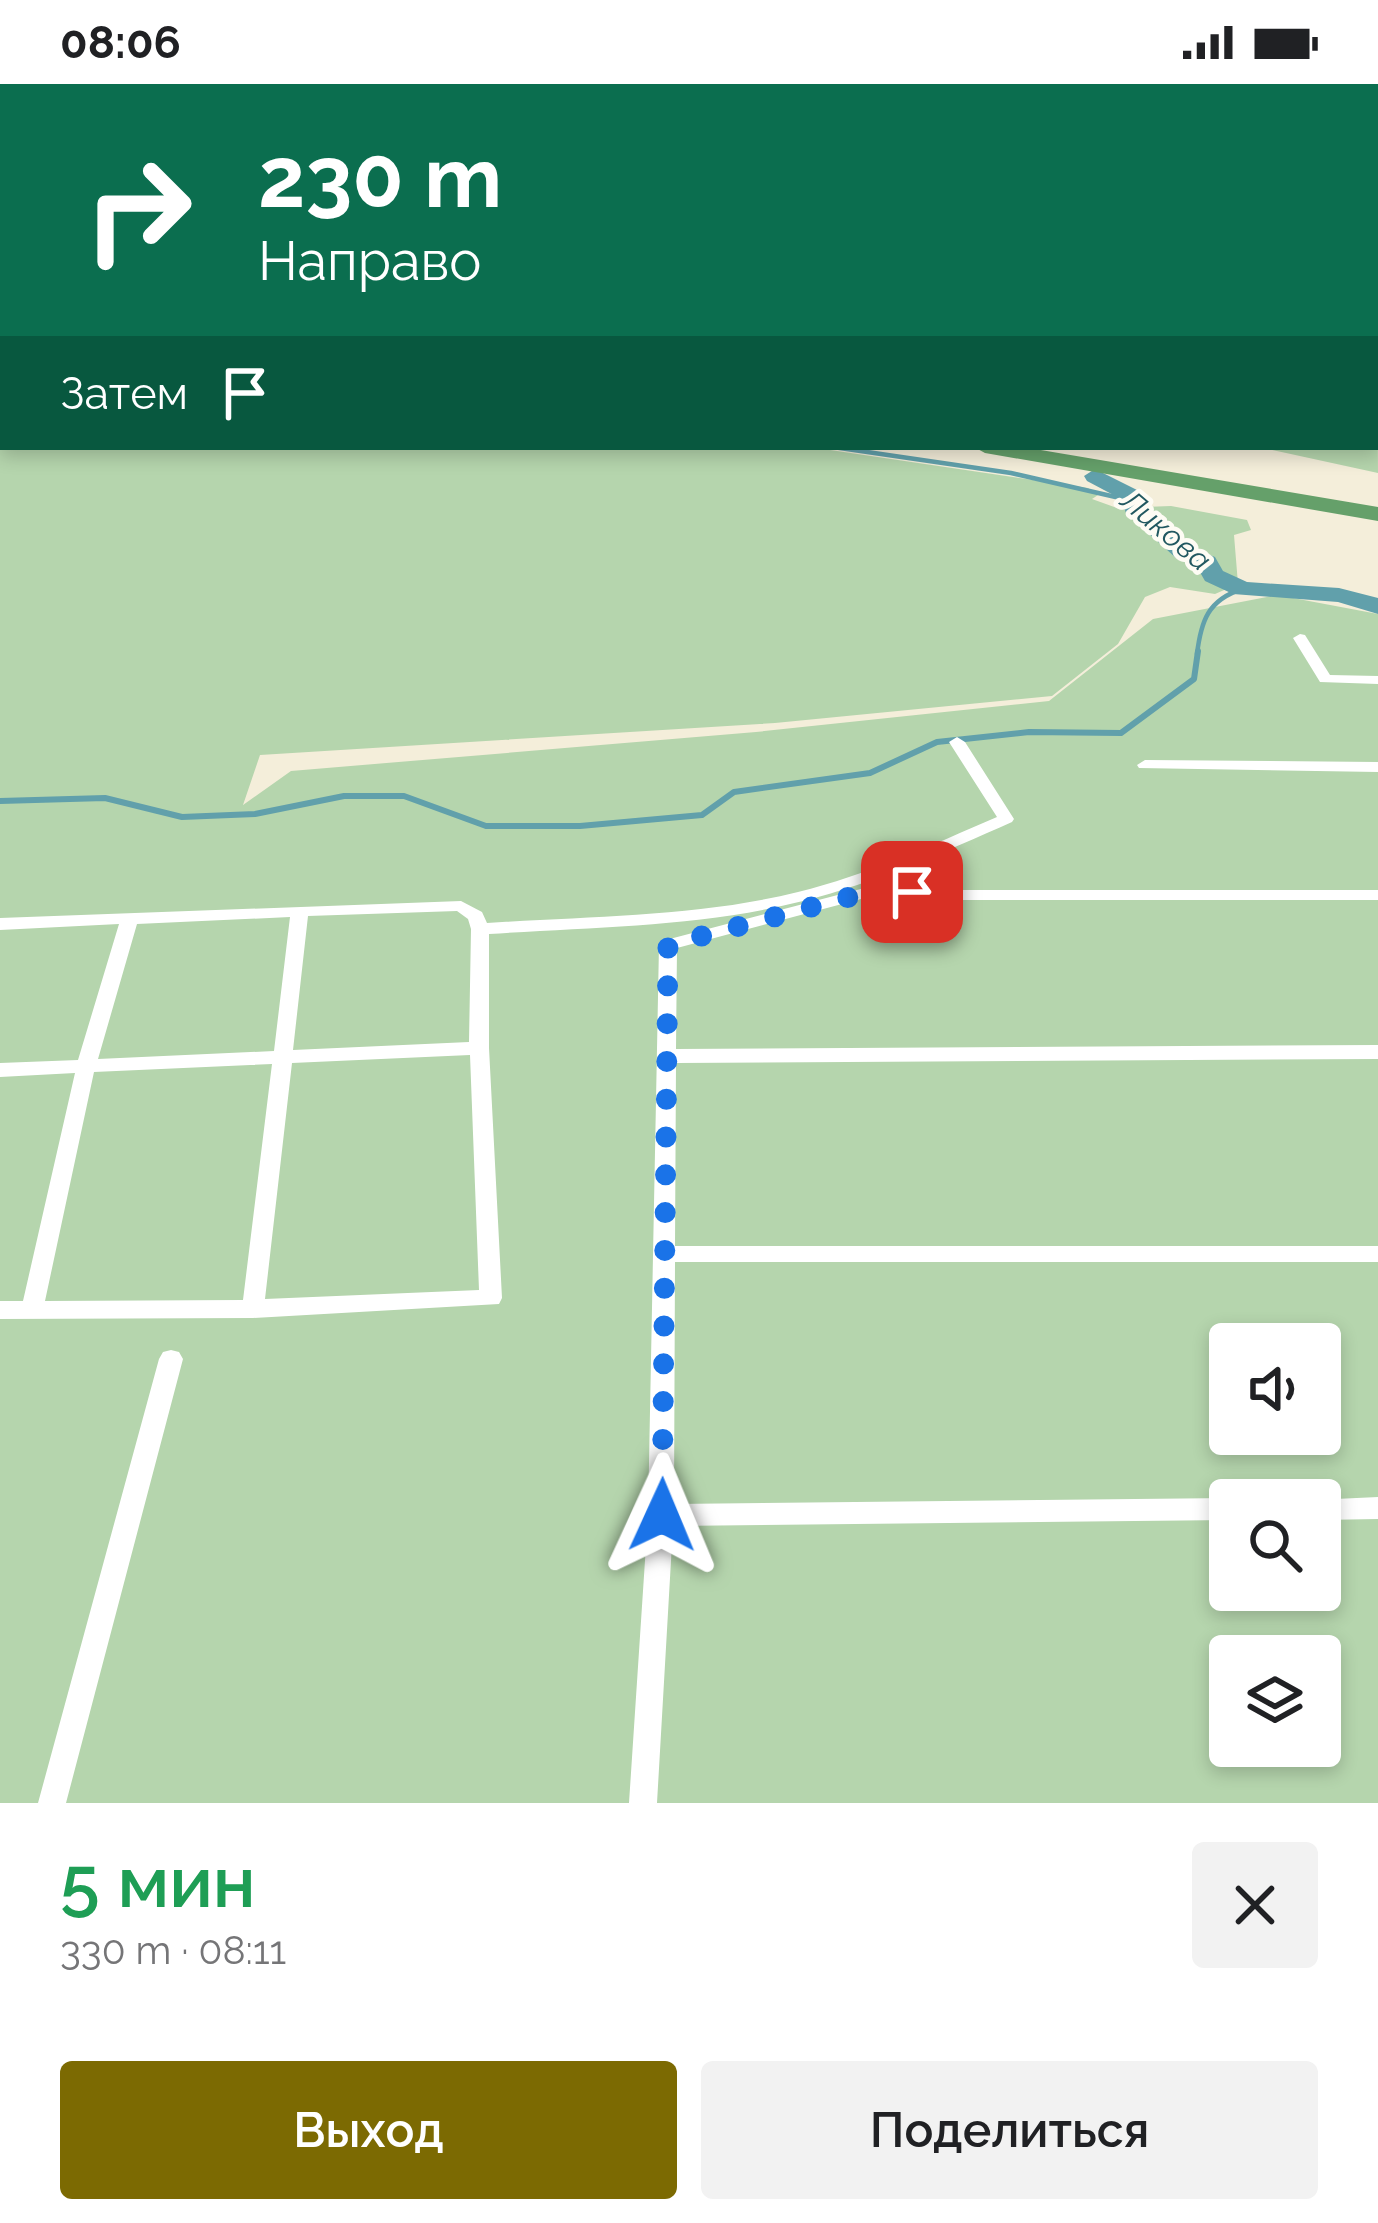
<!DOCTYPE html>
<html lang="ru">
<head>
<meta charset="utf-8">
<style>
  body { margin:0; font-family:Raleway,sans-serif; background:#f2f2f2; color:#202124; height:100vh; display:flex; flex-direction:column; font-size:45px; white-space:nowrap }
  * { box-sizing:border-box; margin:0 }
  p { font-size:39px; color:#757577 }
  .icon { flex:none; width:66px; height:66px; fill:none; stroke:currentColor; stroke-width:2; stroke-linecap:round; stroke-linejoin:round }
  .map { position:relative; height:1719px; overflow:hidden }
  .details { display:flex; flex-direction:column; background:#fff; flex:1 }
  .details>* { flex:none }
  .guide { position:absolute; left:0px; top:0px; width:1380px; height:366px; box-shadow:0 6px 18px #0003; background:#0b6e4f; color:#fff; overflow:hidden }
  .tools { position:absolute; left:1209px; top:1239px; display:grid; gap:24px }
  .tools a { display:grid; place-items:center; width:132px; height:132px; border-radius:12px; background:#fff; box-shadow:0 6px 18px #0003; font-size:60px }
  .pin { position:absolute; display:grid; place-items:center; width:102px; height:102px; color:#fff; margin:-51px; border-radius:24px; box-shadow:0 6px 18px #0006 }
  .me { position:absolute; width:132px; margin:-66px; rotate:1deg; stroke-linejoin:round; filter:drop-shadow(0 0 9px #0008) }
  .turn { display:flex; align-items:center; gap:42px; height:252px; padding:0 60px; font-size:54px }
  .turn .icon { width:156px; height:156px; stroke-width:2.5 }
  .turn b { display:block; font-size:84px; line-height:102px }
  .then { display:flex; align-items:center; height:114px; padding:0 60px; background:#0003; gap:24px; font-size:45px }
  .round { display:grid; place-items:center; flex:none; width:126px; height:126px; border-radius:12px; background:#f2f2f2 }
  .headline { display:flex; align-items:center; justify-content:space-between; height:204px; padding:0 60px }
  h1 { font-size:72px; font-weight:600; line-height:90px; color:#1e9e55 }
  .primary-button { display:flex; gap:24px; margin-top:auto; padding:24px 60px }
  .primary-button a { flex:1; height:138px; border-radius:12px; background:#7c6a02; color:#fff; font-size:48px; font-weight:600; line-height:138px; text-align:center }
  .primary-button a+a { background:#f2f2f2; color:#202124 }
  .status { display:flex; justify-content:space-between; align-items:center; height:84px; padding:0 60px; background:#fff; direction:ltr }
  .status svg { height:33px; fill:currentColor }
  .map>svg:first-child { display:block }
  .green { fill:#b5d5ad; fill-rule:evenodd }
  .lines { fill:none; stroke-linecap:round; stroke-linejoin:round }
  .stream-far2 { stroke:#61a0ab; stroke-width:3 }
  .stream-far1 { stroke:#61a0ab; stroke-width:4.5 }
  .stream { stroke:#61a0ab; stroke-width:6 }
  .river { fill:#61a0ab; fill-rule:evenodd }
  .street { fill:#fff; fill-rule:evenodd }
  .primary { fill:#a3c6a6; fill-rule:evenodd }
  .highway { fill:#65a06a; fill-rule:evenodd }
  .route { stroke:#1a73e8; stroke-width:21; stroke-dasharray:0 37.8 }
  .labels { text-anchor:middle; dominant-baseline:central; stroke-width:9; stroke-linejoin:round; paint-order:stroke }
  .far-water-label { font-size:30px; font-style:italic; fill:#215860; stroke:#fefcf4 }
</style>
</head>
<body>
<div class="status"><b>08:06</b><svg viewBox="0 0 49 12"><path d="M0 12V9h3v3zM5 12V6h3v6zM10 12V3h3v9zM15 12V0h3v12zM26 1h20v11H26zM47 4h2v5h-2z"/></svg></div>
<div class="map">
<svg width="1378" height="1719" viewBox="0 0 1378 1719">
  <rect width="100%" height="100%" fill="#f4eeda"/>
  <!-- green -->
  <path class="green" d="M1377,205l1,184 -119,-26h118z
    M810,363l278,41 10,7 -6,4 25,9 54,-2 76,14 4,10 -17,5 4,49 -23,10 -45,-7 -25,10 -27,47 -66,52 -277,27 -515,32 -17,50 48,-34 465,-39 293,-31 104,-82 124,-24 101,19v1189h-1378v-1355zM1230,1260h90v90h-90zM1230,1416h90v90h-90zM1230,1572h90v90h-90z"/>
  <g class="lines">
    <!-- stream-far2 -->
    <path class="stream-far2" d="M296,0l11,3"/>
    <!-- stream-far1 -->
    <path class="stream-far1" d="M833,363l178,26 122,28
      M1197,570c4,-33 11,-54 45,-65"/>
    <!-- stream -->
    <path class="stream" d="M0,717l105,-3 77,19 73,-3 89,-18h60l82,30h94l122,-11 32,-23 136,-19 67,-31 92,-10 92,1 73,-54 4,-28"/>
    <!-- river -->
    <path class="river" d="M0,108h3v10h-3z
      M1095,385l44,22 6,15 47,42 23,9 8,14 24,11 92,6 39,10v16l-40,-12 -105,-8 -28,-13 -8,-14 -21,-9 -50,-45 -5,-14 -34,-18 -3,-5z"/>
    <!-- street -->
    <path class="street" d="M354,0h9l3,3h-9z
      M1046,1h49l4,2h-57z
      M1377,42h1v4h-1z
      M1300,550l5,1 25,40 48,1v8l-58,-2 -27,-44z
      M957,653l8,5 49,77 -2,3c-68,30 -137,61 -209,79 -102,26 -209,26 -314,33v114l13,250 -3,6 -246,14 -253,1v-18h23l52,-228 -75,4v-14l78,-3 41,-136 -119,6v-12l461,-17 21,11 5,11c104,-7 210,-6 311,-31 69,-17 134,-47 199,-75l-48,-75zM457,827l11,8 3,10 -2,113 -176,8 15,-134zM290,833l-16,134 -176,8 39,-135zM470,971l9,235 -214,9 27,-236zM272,980l-29,236 -198,1 49,-229z
      M1145,676l233,2v10l-239,-4 -2,-3z
      M876,801l74,5h428v10h-428l-74,-5 -199,53 -1,101 702,-4v14l-702,4 -1,183h703v16h-703l-1,242 556,-6 6,2h-6v20l-557,6 -16,277h-28l19,-288 11,-570 3,-4z
      M171,1266l8,2 4,7 -117,444h-28l121,-444 4,-7z
      M1378,1413v22l-58,1v-20h-6z"/>
    <!-- primary -->
    <path class="primary" d="M1377,38h1v6h-1z"/>
    <!-- highway -->
    <path class="highway" d="M3,311v12l-3,1v-12z
      M974,363h49l355,60v14l-393,-68z"/>
  </g>
  <g class="lines">
    <!-- route -->
    <path class="route" d="M662,1431l6,-570 208,-55 36,2"/>
  </g>
  <g class="labels">
    <!-- far-water labels -->
    <g class="far-water-label">
      <text transform="translate(1166 446) rotate(40)">Ликова</text>
    </g>
  </g>
</svg>
<div class="tools">
<a><svg class="icon" aria-label="sound" viewBox="0 0 24 24"><path d="M4 9h4l5-4v14l-5-4H4zM17 9q2 3 0 6"/></svg></a>
<a><svg class="icon" aria-label="search" viewBox="0 0 24 24"><circle cx="10" cy="10" r="6"/><path d="M15 15l6 6"/></svg></a>
<a><svg class="icon" aria-label="layers" viewBox="0 0 24 24"><path d="M12 4l9 5-9 5-9-5zM3 14l9 5 9-5"/></svg></a>
</div>
<div class="pin" style="left:912px;top:808px;background:#d93025"><svg class="icon" aria-label="arrive" viewBox="0 0 24 24"><path d="M6 21V4h12l-3 4 3 4H6"/></svg></div>
<svg class="me" style="left:662px;top:1431px" viewBox="-20 -20 40 40"><path d="M0-17L14 15 0 8-14 15z" fill="#1a73e8" stroke="#fff" stroke-width="4"/></svg>
<div class="guide">
<div class="turn"><svg class="icon" aria-label="right" viewBox="0 0 24 24"><path d="M7 20v-9h11M14 6l5 5-5 5"/></svg><div><b>230 m</b>Направо</div></div>
<div class="then">Затем<svg class="icon" aria-label="arrive" viewBox="0 0 24 24"><path d="M6 21V4h12l-3 4 3 4H6"/></svg></div>
</div>
</div>
<section class="details">
<div class="headline"><div><h1>5 мин</h1><p>330 m · 08:11</p></div><a class="round"><svg class="icon" aria-label="close" viewBox="0 0 24 24"><path d="M6 6l12 12M18 6L6 18"/></svg></a></div>
<div class="primary-button"><a>Выход</a><a>Поделиться</a></div>
</section>
</body>
</html>
